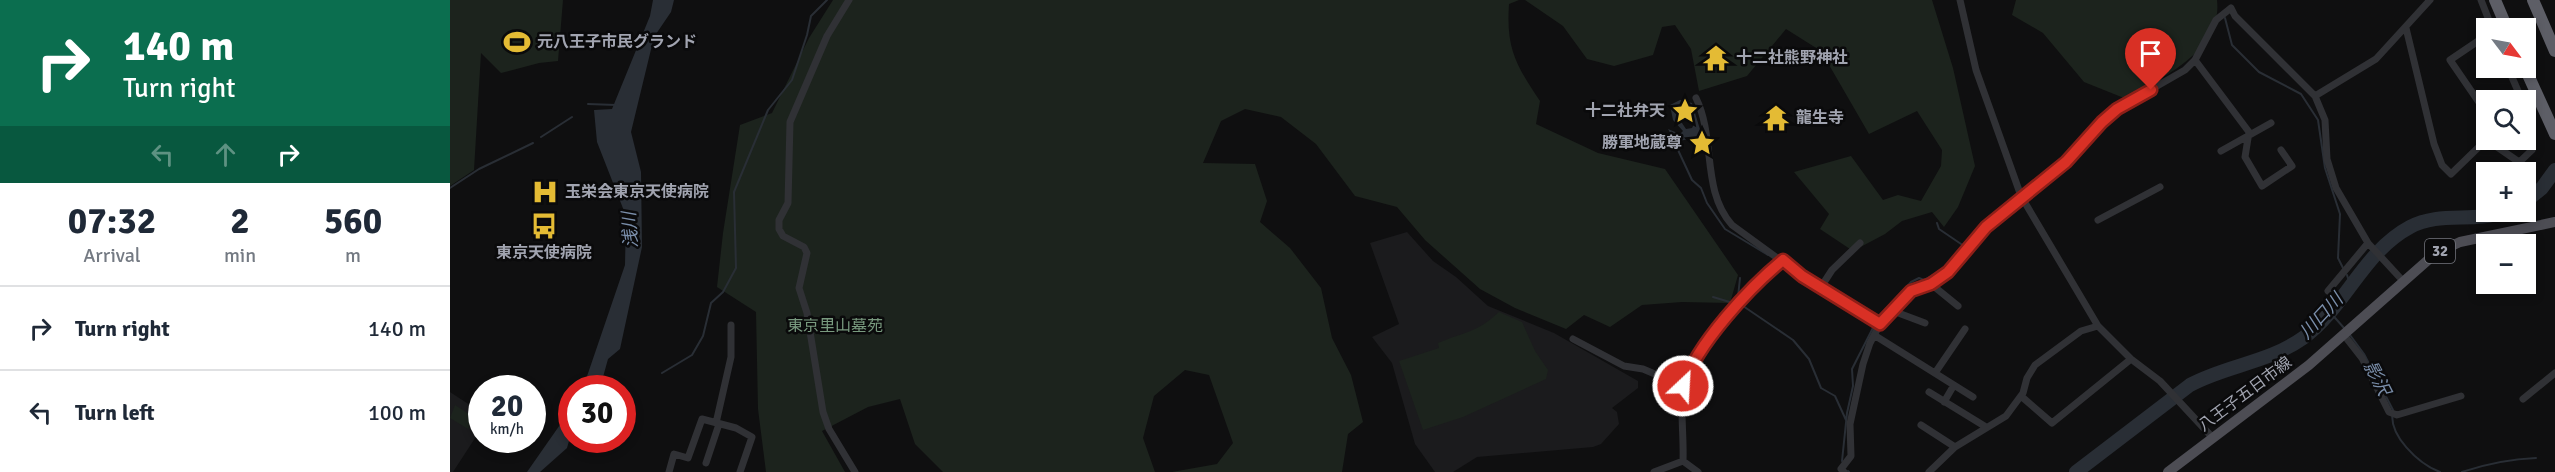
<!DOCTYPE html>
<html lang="en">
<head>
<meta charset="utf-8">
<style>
  body { margin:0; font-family:Signika,"Noto Sans JP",sans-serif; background:#f2f2f3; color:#1f2937; height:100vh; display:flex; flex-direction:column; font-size:22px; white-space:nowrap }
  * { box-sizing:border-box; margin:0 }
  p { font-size:20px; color:#747a83 }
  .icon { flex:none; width:33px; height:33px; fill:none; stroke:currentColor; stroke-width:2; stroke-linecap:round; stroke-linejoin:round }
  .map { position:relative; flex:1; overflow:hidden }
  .details { display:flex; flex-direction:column; background:#fff; width:450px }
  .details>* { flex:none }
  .guide { background:#0b6e4f; color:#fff; overflow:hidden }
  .needle { width:39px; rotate:122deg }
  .tools { position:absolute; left:2026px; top:18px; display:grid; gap:12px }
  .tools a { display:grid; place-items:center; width:60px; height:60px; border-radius:0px; background:#fff; box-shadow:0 3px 9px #0003; font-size:30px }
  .speed { position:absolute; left:18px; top:375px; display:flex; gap:12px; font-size:30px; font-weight:700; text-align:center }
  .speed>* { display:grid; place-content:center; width:78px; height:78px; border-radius:50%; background:#fff; box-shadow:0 3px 9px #0003; line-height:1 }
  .speed small { font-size:15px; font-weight:400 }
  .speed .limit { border:9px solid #d22; background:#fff; color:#111 }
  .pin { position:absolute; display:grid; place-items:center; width:51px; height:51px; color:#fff; margin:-62px -26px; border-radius:50% 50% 50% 0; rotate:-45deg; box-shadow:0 0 6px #0007 }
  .pin .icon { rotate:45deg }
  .me { position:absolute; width:66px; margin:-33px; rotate:25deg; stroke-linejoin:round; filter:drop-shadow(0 0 4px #0008) }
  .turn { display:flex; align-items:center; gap:21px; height:126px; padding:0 24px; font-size:27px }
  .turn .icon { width:78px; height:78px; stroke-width:2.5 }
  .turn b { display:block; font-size:42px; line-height:51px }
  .lanes { display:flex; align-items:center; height:57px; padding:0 24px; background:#0003; justify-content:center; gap:30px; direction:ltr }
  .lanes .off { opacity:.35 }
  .eta { display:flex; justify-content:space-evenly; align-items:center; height:102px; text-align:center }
  .eta b { font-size:36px; font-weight:800; line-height:42px }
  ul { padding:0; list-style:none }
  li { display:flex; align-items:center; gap:18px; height:84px; padding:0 24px; border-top:2px solid #e0e1e3 }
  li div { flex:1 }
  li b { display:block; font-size:22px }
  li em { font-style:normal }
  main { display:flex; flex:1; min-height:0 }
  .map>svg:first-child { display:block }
  .built { fill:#1b1b1d }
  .green { fill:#1c231d }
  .water { fill:#292e35; fill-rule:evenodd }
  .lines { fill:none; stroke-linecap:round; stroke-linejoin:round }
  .stream { stroke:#292e35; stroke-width:2 }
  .river { stroke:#292e35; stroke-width:14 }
  .minor { stroke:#303135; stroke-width:7 }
  .primary { stroke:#4d4d54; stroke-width:10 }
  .motorway { stroke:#5d5e66; stroke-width:12 }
  .route-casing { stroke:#8d1f18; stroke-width:15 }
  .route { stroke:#d93025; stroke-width:10 }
  .labels { text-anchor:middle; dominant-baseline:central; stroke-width:5; stroke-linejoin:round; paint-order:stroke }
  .shield { fill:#0a0a0b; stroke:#74767e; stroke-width:1.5 }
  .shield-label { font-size:15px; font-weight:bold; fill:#a1a4b0 }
  .poi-label { font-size:16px; font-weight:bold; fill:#a1a4b0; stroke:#0a0a0b; text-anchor:start }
  .park-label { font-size:16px; fill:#799a7f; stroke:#0a0a0b }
  .street-label { font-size:16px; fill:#a1a4b0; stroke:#0a0a0b }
  .water-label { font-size:18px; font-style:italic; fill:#7a8eaa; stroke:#0a0a0b }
</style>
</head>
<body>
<main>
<section class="details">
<div class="guide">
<div class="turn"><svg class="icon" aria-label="right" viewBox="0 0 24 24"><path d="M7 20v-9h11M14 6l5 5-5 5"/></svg><div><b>140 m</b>Turn right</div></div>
<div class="lanes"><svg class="icon off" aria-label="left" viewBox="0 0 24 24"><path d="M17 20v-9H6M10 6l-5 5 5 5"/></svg><svg class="icon off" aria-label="ahead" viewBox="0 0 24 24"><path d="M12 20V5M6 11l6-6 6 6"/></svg><svg class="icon" aria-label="right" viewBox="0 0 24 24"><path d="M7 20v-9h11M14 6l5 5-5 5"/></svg></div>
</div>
<div class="eta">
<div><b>07:32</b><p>Arrival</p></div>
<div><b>2</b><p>min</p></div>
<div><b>560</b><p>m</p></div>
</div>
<ul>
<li><svg class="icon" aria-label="right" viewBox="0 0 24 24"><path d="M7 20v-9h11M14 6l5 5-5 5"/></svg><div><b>Turn right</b></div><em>140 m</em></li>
<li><svg class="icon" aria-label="left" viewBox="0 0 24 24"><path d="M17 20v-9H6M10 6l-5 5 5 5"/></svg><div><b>Turn left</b></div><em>100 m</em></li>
</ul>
</section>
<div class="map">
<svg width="2105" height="472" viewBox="0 0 2105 472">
  <rect width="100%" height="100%" fill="#0f0f10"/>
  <!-- built -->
  <path class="built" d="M957,232l26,29 23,16 32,29 66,27 84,48v7l-26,20 5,4 2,12 -18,20 -8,3 -116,10 -24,15h-18l-20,-28 -23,-81 -20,-26 27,-13 -29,-81z
    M0,392l32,21 -1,16 -28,43h-3z"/>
  <!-- green -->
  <path class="green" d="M0,0h113l-5,61 -19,2 -38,10 -20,-20 -7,117 -24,16z
    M383,0h686l-10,4c-3,45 7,61 31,97l-4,23 62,29 67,16 73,106 -8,28 -48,-1 -40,3 -32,22 -26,-12 -18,14 -51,-21 -35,-19 -55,-49 -28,-33 -42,-11 -39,-52 -35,-27 -36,-8 -24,12 -18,42 52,1 12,37 -7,21 30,26 31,40 11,50 19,37 12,47 -15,12 -6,38h-170l45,-8 16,-21 -24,-68 -24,-5 -31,26 -11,42 12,34h-212l-28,-28 -15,-45 -32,8 -46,24 23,41h-79l-8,-63 -2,-97 -39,-25 6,-54 17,-108 32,-12 37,-75z
    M1075,0h407l21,68 22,98 -17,41 -14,20 -12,-15 -30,9 -17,13 -32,17 -33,-22 9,-15 -35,-42 57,-16 32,44 15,-5 23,6 20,-35 1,-16 -25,-39 -48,23 -48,-83 -35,-22 -39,47 -48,15 -8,-42 -16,-24 -13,2 -9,28 -39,11 -27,-7 -24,-33z
    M1566,0h201c6,51 -56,79 -93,98l-40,-16 -41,-49 -31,-18z
    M1049,312l23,10 13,29 13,19 -2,9 -83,38 -40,13 -24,-69 40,-13 -1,-5c28,-12 37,-9 61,-31z
    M5,405l20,13 -7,11 -18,-11z"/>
  <!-- water -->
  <path class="water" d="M203,0h21l-3,12 -17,25 -23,95 10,40 1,75 -22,102 -12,10 -8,29h-17l42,-123 1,-49 -29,-74 -3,-32 18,-1 38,-93z
    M1230,100l12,3 10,33 -27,6 -7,-13 12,5 3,-3 -10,-11 -3,-15zM1232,104h4l6,5 3,13 -3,6 -6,1 -8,-12v-9z
    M121,409v25l-4,14 -27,24h-13z"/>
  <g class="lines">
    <!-- stream -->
    <path class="stream" d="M1775,18l7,27 27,27 42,22 17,26 7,48 15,46 -2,44 5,10
      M138,104l28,1
      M91,137l31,-20
      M1228,150l14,30 9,8 6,15 18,26 43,26
      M0,188l29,-19 54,-26
      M1342,273l15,10
      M1897,275l3,10
      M1263,297l20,6
      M1288,297l2,-19
      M1293,306l50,34 16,19 12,29 14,8 11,24
      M1879,311l15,17
      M1900,335l14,19 29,56c-6,25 26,54 47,62
      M212,373l30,-18 11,-19 8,-33 12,-11 13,-24 -2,-76 34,-82 24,-30 15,-45 4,-19 16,-16
      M1392,461l5,-48 6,-27 -1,-17 27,-53 32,-34 8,-4 5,2 19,-10 21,-24 -25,-17 -2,-6
      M1398,471l1,1
      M2012,472c24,-8 48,-13 74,-14"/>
    <!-- river -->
    <path class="river" d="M2076,201l16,-13 13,-18
      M1626,472l114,-87c37,-20 78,-22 113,-47 42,-30 60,-86 107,-111 29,-16 64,-4 93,-15"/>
    <!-- minor -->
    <path class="minor" d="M399,0l-22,36 -37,86 -2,81 -9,17v9l4,7 21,11 3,6 -8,35 8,25 16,99 6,17 26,43
      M1510,0l16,70 45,126 77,130 33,33 29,22 52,56
      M2031,0l11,28
      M1956,28l28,116 8,21 9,9 36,-35
      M2037,35l-37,25 37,54
      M1745,60l54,72 -4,25 17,29 30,-20 -11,-16
      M2058,68l10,23 -8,9
      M1865,96l61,-37 54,-59
      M1246,98c20,41 5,92 36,127l70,51 78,48
      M2076,127l5,4
      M2037,140l32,22
      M1771,151l50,-28
      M2059,172l23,-22
      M1648,220l62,-33
      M1481,284l27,22
      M1371,287l11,-17 28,-27
      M1878,291l40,-48
      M1443,311l32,12
      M1424,335l99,62
      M1894,335l18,23 27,54 8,3 64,-19
      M1123,339l51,27 19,3 40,17
      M1485,373l30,-44
      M1479,392l57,35
      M1571,396l31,27 79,-64
      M2073,399l32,-26
      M1494,402l10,-17
      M266,423l15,-66v-32
      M1471,425l34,22
      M256,463l13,-39
      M219,472l5,-18 14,4 14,-39 34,9 16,9 -12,35
      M1204,472l29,-11
      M1248,472l-15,-11c1,-24 -3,-51 0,-75 5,-33 73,-104 100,-126
      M1394,472l-3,-3 10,-13 -1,-32 13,-60 7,-21 10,-19 31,-33 20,-7 18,-12 37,-45 80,-65 51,-53 68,-39 10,-10 21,-40 15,-12 4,8 80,80 10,24 2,39 9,29 32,55 36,39
      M1479,472l26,-25 51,-31 17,-23 4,-15 8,-13 46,-34 17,-5"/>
    <!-- primary -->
    <path class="primary" d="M1718,472l141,-107 127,-112 24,-11 95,-20"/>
    <!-- motorway -->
    <path class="motorway" d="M2045,0l12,28
      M2083,0l22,51
      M2075,68l30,66"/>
  </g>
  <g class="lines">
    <!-- route casing -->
    <g class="route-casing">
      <path id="route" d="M1233,386c14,-42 66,-98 100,-126l19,16 78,48 31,-33 20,-7 17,-12 38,-45 80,-65 36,-40 15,-13 34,-19"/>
    </g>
    <!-- route -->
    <use href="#route" class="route"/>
  </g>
  <!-- icons -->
  <defs>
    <g id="stadium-bare" transform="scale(2.07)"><path d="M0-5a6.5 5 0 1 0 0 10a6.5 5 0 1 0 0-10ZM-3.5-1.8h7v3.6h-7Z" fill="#e4bb34" stroke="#0a0a0b" stroke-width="2.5" paint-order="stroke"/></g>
    <g id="temple-bare" transform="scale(2.07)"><path d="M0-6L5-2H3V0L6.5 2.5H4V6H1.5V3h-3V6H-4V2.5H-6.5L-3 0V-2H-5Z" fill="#e4bb34" stroke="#0a0a0b" stroke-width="2.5" paint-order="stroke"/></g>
    <g id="sight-bare" transform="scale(2.07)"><path d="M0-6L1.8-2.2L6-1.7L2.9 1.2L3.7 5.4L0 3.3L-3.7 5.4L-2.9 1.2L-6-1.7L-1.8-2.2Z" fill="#e4bb34" stroke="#0a0a0b" stroke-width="2.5" paint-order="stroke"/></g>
    <g id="hospital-bare" transform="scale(2.07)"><path d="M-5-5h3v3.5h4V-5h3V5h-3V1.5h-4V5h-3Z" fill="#e4bb34" stroke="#0a0a0b" stroke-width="2.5" paint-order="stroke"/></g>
    <g id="bus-bare" transform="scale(2.07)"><path d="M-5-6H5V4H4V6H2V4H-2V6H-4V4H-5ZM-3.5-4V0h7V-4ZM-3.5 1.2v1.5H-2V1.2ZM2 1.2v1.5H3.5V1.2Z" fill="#e4bb34" stroke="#0a0a0b" stroke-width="2.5" paint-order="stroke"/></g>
  </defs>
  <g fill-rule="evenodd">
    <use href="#stadium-bare" x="67" y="42"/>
    <use href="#temple-bare" x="1266" y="58"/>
    <use href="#sight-bare" x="1235" y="111"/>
    <use href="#temple-bare" x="1326" y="118"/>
    <use href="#sight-bare" x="1252" y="143"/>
    <use href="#hospital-bare" x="95" y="192"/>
    <use href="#bus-bare" x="94" y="226"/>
  </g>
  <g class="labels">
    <!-- shield labels -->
    <rect class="shield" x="1975" y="239" width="30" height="24" rx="4.5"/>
    <g class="shield-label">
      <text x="1990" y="251">32</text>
    </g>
    <!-- poi labels -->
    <g class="poi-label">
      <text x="87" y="42">元八王子市民グランド</text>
      <text x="1286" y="58">十二社熊野神社</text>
      <text x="1215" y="111" text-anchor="end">十二社弁天</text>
      <text x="1346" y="118">龍生寺</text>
      <text x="1232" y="143" text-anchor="end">勝軍地蔵尊</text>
      <text x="115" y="192">玉栄会東京天使病院</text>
      <text x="94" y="253" text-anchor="middle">東京天使病院</text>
    </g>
    <!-- park labels -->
    <g class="park-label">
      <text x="385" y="326">東京里山墓苑</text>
    </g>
    <!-- street labels -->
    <g class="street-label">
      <text transform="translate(1795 394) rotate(-37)">八王子五日市線</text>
    </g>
    <!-- water labels -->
    <g class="water-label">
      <text transform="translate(180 230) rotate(-94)">浅川</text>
      <text transform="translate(1871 316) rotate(-47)">川口川</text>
      <text transform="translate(1927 378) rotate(63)">影沢</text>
    </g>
  </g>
</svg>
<div class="tools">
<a><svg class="needle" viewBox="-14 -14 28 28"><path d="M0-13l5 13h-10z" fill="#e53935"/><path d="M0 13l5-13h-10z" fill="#747a83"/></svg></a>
<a><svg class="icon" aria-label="search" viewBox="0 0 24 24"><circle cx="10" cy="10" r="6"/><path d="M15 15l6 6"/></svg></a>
<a>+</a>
<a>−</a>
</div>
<div class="speed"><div>20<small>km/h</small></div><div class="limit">30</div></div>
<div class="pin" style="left:1701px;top:90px;background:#d93025"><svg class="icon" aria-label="arrive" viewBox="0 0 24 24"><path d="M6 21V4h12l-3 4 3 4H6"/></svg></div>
<svg class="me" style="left:1233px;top:386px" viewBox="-20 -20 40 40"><circle r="17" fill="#d93025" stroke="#fff" stroke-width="3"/><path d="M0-11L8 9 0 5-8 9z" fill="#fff"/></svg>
</div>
</main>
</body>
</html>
